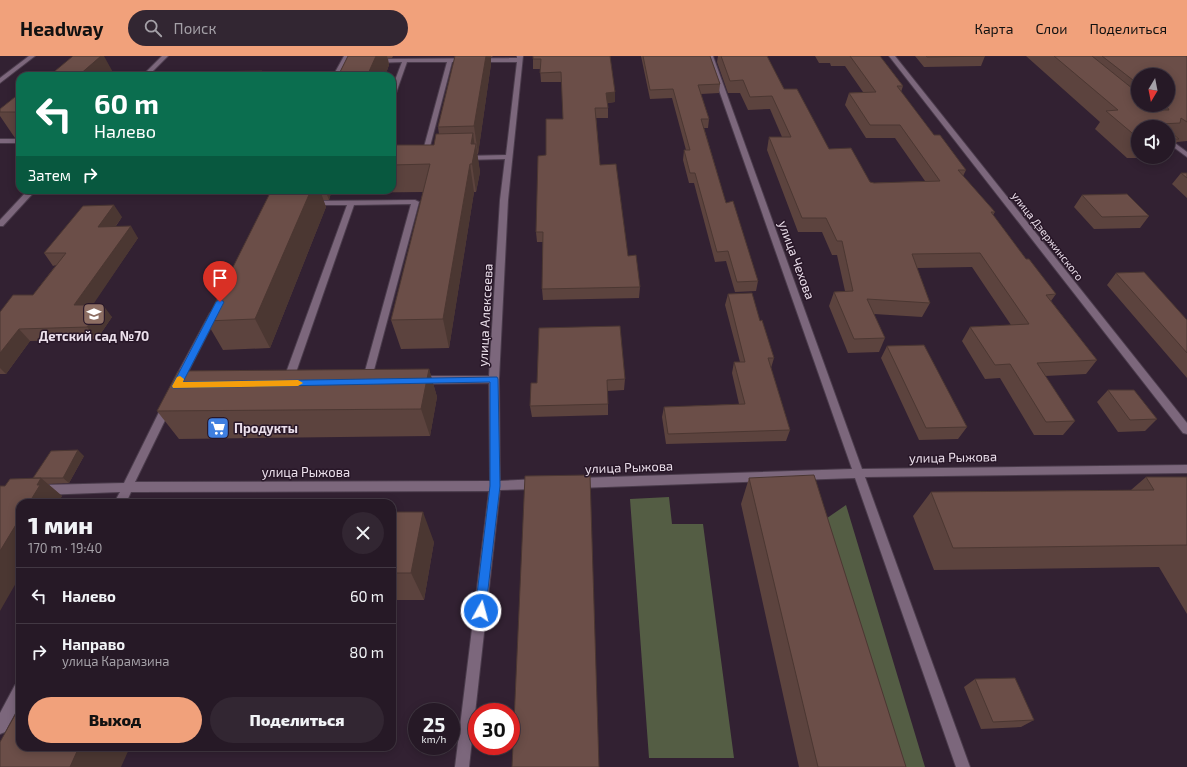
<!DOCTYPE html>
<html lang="ru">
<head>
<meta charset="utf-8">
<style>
  body { margin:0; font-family:"Exo 2",sans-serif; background:#322632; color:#f1f3f6; height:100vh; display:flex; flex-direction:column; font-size:15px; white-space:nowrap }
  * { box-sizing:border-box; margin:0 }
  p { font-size:13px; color:#a4a0a7 }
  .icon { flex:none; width:22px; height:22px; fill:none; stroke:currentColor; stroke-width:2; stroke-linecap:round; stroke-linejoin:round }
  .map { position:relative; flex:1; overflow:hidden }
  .sheet { position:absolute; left:16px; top:443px; width:380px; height:252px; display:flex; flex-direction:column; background:#261926; border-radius:12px; box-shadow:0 2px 10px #0003,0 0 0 1px #423843 }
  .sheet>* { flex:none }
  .hud { position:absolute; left:16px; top:16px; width:380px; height:122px; border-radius:12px; box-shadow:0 2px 10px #0003,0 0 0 1px #423843; background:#0b6e4f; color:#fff; overflow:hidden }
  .needle { width:26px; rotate:190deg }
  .controls { position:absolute; left:1131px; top:12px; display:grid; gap:8px }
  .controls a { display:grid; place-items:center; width:44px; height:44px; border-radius:50%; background:#261926; box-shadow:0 2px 10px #0003,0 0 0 1px #423843; font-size:20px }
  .speed { position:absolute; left:408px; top:647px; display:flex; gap:8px; font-size:20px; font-weight:700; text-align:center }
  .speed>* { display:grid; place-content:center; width:52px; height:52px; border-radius:50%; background:#261926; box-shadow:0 2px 10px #0003,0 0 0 1px #423843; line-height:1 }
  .speed small { font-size:10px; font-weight:400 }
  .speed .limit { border:6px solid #d22; background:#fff; color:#111 }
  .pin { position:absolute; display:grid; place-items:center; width:34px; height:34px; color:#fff; margin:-41px -17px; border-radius:50% 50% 50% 0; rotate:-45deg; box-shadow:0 0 4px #0007 }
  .pin .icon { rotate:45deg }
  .me { position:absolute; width:44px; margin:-22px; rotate:7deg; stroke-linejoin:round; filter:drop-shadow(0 0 3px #0008) }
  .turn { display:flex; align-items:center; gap:14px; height:84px; padding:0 12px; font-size:18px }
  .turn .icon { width:52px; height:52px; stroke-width:2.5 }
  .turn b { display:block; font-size:28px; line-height:34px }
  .then { display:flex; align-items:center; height:38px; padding:0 12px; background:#0003; gap:8px; font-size:15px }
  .round { display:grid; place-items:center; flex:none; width:42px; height:42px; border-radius:21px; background:#322632 }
  .overview { display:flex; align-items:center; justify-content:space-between; height:68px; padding:0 12px }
  h1 { font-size:24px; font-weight:800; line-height:30px }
  .button { display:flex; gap:8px; margin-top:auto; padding:8px 12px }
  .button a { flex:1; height:46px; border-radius:24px; background:#f1a17b; color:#111; font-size:16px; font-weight:800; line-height:46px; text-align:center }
  .button a+a { background:#322632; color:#f1f3f6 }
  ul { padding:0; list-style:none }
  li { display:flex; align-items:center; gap:12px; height:56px; padding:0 12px; border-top:1px solid #423843 }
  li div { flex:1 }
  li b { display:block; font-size:15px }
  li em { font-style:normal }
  header { display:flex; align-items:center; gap:24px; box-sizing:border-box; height:56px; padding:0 20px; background:#f1a17b; color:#111 }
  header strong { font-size:19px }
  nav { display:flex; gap:22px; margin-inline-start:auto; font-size:14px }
  .search { width:280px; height:36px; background:#322632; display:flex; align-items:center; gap:10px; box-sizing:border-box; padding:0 14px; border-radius:22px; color:#a4a0a7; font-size:15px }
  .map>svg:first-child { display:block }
  .forest { fill:#545d44 }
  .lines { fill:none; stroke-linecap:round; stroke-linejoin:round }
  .minor-casing { stroke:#4b3c4c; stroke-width:2 }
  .minor { fill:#7c677c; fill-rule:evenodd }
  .wall { fill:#5c433e; fill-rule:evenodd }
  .shaded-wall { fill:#4b3732 }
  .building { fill:#6b4e48; stroke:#4b3732 }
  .route { fill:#1a73e8; stroke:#114b97 }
  .slow { fill:#f59e0b }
  .labels { text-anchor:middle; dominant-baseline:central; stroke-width:3; stroke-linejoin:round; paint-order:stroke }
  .far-street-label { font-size:11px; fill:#ebdfeb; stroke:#281728 }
  .street-label { font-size:13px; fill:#ebdfeb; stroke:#281728 }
  .poi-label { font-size:13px; font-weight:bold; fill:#ebdfeb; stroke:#281728 }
</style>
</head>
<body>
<header>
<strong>Headway</strong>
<div class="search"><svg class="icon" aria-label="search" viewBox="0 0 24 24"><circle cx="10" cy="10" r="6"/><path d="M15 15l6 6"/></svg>Поиск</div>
<nav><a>Карта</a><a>Слои</a><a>Поделиться</a></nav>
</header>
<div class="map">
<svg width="1187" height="711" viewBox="0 0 1187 711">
  <rect width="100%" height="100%" fill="#322132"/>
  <!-- forest -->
  <path class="forest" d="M669,441l3,27h31l31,234h-85l-19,-259z
    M846,449l79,262h-36l-72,-242z"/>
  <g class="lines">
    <!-- minor casing -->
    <g class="minor-casing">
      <path id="minor" d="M29,0h6l-35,27v-5z
        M162,0h6l-20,20h-6z
        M344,0h6l-11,20h-6z
        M517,0h6l-15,144 -9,179 1,102 38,-2 4,2 1,3 -1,3 -4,2 -38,1 -31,277h-14l34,-276 -358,1 -5,11h-12l6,-11 -78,3 -4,-2 -2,-3 2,-3 4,-2 82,-2 38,-77 1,-3h8l1,3 -37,76 355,-1 -1,-98 -69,1 -5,-4 5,-4h69l11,-176 5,-41 -41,1 -3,-2 3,-2 42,-1 11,-93h-65l-25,96 -3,2 -3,-2 26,-96h-40l-12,34 -3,2v-10l10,-26 -27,1 -3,-2 3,-2 142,-1z
        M707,0h6l149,413 325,-4v8l-322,4 105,290h-14l-101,-289 -277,10 -4,-2 -1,-3 1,-3 4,-2 274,-9z
        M889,0h6l292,367v11l-4,-1z
        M1168,82l19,14v5l-19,-14z
        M0,83h20v4h-20z
        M28,134h8l-33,36h-3v-6z
        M274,134h8l-9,17h-6l-1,-2z
        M415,144l4,2 -49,183h-6l-2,-3 49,-178 -57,1 -61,176 -2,2h-6l-2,-2 64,-176h-36l-4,-2 1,-2z
        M214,254l4,3 -35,69 -2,3h-6l-2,-3 37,-69z
        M20,627v21l-15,28 -5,2v-21l15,-28z"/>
    </g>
    <!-- minor -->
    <use href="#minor" class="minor"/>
  </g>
  <!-- wall -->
  <path class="wall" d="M348,0h45l-1,2h-4l1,7 -4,11h-47z
    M455,0h38l-1,1h-1v7l-13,90h-1l3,18 -4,20h-2l-25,156 -48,1 -10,-29 32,-128 -92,1 -2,7h-6l3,7 -56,141 -47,2 -17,-29 80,-131h106v-45h42l5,-11 -1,-7z
    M610,0l5,46 -7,1v15h-12l4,47 28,91 12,31 -1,11 -96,2 -1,-11 1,-47h-6l-1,-10 10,-77 17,-36 -1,-37h-21l-1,-13h-7v-10z
    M641,0h69l10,28 -1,9 -18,1 8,25 -1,9h-4l22,75 32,78 -2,10 -21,1 -9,-31 -11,1 -21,-79h-5l-6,-23 1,-10h2l-14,-52 -22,1z
    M718,0h49l17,33 45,60 41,33 4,1 51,-2 -30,-43h-29l-21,-33 4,-12 14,-1 -18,-26h-14l-1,-3h-11l-4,-7h65l23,30 -2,6 33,43 32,35 -3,6 32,36 -2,3 33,44 30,35 -5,7 46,59 -11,14 -41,2 30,45 -12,14h-29l-34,-57 -15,1 -23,-38 8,-14 41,-2 -39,-58 -55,1 13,35 -8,14 -48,-3 11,24 -6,14 -31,1 -19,-47 5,-14 11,-1 -8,-36h-5l-10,-23h-24l-31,-82 2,-13h13l-12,-28 -22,1 -8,-17h-12l-11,-31z
    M915,0h70l-4,10 -57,1z
    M1026,0h161v85l-10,1 -9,12v-27h-30v30h28l-1,1h-38l-32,-29 5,-7zM1138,19l30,30h-30z
    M20,37v44l-5,1 -15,-22v-7z
    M1181,117h6v25l-15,-14z
    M1082,139l67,21 -9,12 -46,1 -20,-22z
    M122,161l-6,9 22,12 -46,67 20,12 -15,22 -67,2 -24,33h-6v-62l33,-17 23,-30 -3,1 -9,-13z
    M1116,217l71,47v58l-80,-93z
    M728,238l32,27 14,37 -3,10 19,62 -4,11 -120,3 -4,-27 2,-10 75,-3 -7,-31 2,-11h6l-15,-57z
    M887,290l80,81 -9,12 -39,1 -38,-82z
    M429,313l8,28 -7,39 -251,3 -22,-28z
    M625,323l-1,11 -17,1 1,13v11l-76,2 -2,-11 7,-23z
    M1108,334l49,29 -12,12 -27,1 -21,-30z
    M84,400l-15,27 -21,1 14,12 -3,5 2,2h-41l-15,-17 28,-8z
    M1146,421h41v137l-28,-47 -225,3 -21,-54 18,-24 200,-2z
    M749,422l157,289h-107l-58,-263z
    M392,456l42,30 -10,58h-32z
    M975,623l59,41 -13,7 -40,2 -17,-42z"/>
  <!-- shaded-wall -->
  <path class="shaded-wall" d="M101,0h3l11,20h-37z
    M376,0h11l2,9 -4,11h-18z
    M486,0h5v8l-13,90 -4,-28z
    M262,15l2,5h-5z
    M615,36v10l-9,1v-10z
    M473,77l2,15 1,-4 4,28 -4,20 -4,-28 -1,-20z
    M470,108l4,28 -25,156 -6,-29z
    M311,134h9l6,17 -56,141 -15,-29z
    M325,134h5l1,3 -2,7z
    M114,149l8,12 -16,22 -8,-12z
    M131,170l7,12 -54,80 -10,-13z
    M103,249l9,12 -15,22 -10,-12z
    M19,273l11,12 -24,33 -6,-6v-15z
    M429,313l8,28 -7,39 -9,-27z
    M78,394l6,6 -15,27 -6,-5z
    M41,422l21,18 -3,5 2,2h-32l8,-18z
    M423,456l11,30 -10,58 -13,-27z
    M20,462v58l-20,35v-60z
    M79,691h51l-9,20h-51z"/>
  <!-- building -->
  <path class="building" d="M73,0h28l-23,20h-29z
    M348,0h28l-9,20h-29z
    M455,0h31l-12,70 -36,1z
    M533,0h77l5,36 -9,1 2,15h-13l5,57 16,-1 12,92 8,-1 4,32 -98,2 1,-57h-7l2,-76 8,-1v-36h17l-2,-47 -21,1 1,-14h-8z
    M643,0h67l10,28 -22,1 11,34h-8l25,84 7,-2 25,80 -21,1 -9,-31 -11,1 -22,-79h-5l-6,-23h6l-17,-61 -23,1z
    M721,0h46l17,33h13l32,60 22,-1 19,34 4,1 66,-2 -40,-56h-30l-21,-32 27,-1 -26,-36h30l23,30h-6l37,49h6l26,35h-8l37,42h-4l35,47h3l27,35 -10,1 51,65 -60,3 38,58 -29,1 -36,-58 -15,1 -25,-38 59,-3 -49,-71 -68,1 18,49 -63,-4 18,39 -31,1 -20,-47 19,-1 -11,-50h-5l-11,-23h-24l-33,-81h22l-19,-41 -22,1 -7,-17 -13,1z
    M926,0h59l-58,1z
    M1054,0h38l46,37v12h15l6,5h10l-1,-2 -3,-3h3v-30h-30v9l-36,-28h85v66l-6,-4 -1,5 -20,1 4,3h-26v11l-32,-27 12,-1z
    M262,15l-3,5h-64l3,-4z
    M20,37v19h-20v-3z
    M1168,74l11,9h-11z
    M473,77l-2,11h5l-4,20h-2l-27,155 -52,1 39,-156 -38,1v-20h42l2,-11z
    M1181,117h6v5z
    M286,134h25l-56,129 -49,2 64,-128 14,-1z
    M1127,138l22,22 -47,1 -20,-22z
    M114,149l-16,22 33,-1 -57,79h29l-16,22 -68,2 -19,24v-41l13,-17h20l33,-42h-22l39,-47z
    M1144,216l43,48v33l-71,-80z
    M752,237l8,28 2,-1 12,38h-6l22,72 -122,4 -4,-27 81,-3 -11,-42h11l-17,-68z
    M620,270l5,53 -18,1 1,24 -78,2 1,-23h6l2,-55z
    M924,289l43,82 -41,1 -39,-82z
    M429,313l-8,40 -264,2 21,-40z
    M1108,334h26l23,29 -27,1z
    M78,394l-15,28h-30l18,-27z
    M590,419l9,292h-87l13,-291z
    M814,419l92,292h-88l-69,-289z
    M1146,421h41v68l-234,3 -22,-56 223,-2z
    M41,422l-4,7h3l-11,18h-9v15l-20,33v-65h5l5,-7z
    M392,456h31l-12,61h-19z
    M1015,622l19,42 -41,2 -18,-43z
    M20,650v41h59l-9,20h-70v-25z"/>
  <!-- route -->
  <path class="route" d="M220,243l4,3 -41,80 314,-5 1,2 2,107 -15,129 -4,1 -4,-1 -2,-4 15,-125v-104l-317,6 -1,-2 44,-84z"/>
  <!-- slow -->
  <path class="slow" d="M180,320l4,3 -1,3 115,-2 5,3 -5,3 -125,2 -1,-2 5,-9z"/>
  <!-- icons -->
  <defs>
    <g id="school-square" transform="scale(1.15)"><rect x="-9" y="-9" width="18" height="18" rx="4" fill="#8d6e63" stroke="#281728"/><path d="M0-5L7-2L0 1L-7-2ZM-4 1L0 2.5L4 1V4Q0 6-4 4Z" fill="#fff"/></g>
    <g id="supermarket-square" transform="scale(1.15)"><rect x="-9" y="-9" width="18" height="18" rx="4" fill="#3f7fe0" stroke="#281728"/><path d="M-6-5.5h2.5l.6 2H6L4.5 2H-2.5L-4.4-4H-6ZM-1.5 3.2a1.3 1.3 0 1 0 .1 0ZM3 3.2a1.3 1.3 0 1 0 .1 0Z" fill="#fff"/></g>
  </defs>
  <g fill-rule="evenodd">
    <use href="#school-square" x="94" y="258"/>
    <use href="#supermarket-square" x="218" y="372"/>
  </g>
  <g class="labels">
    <!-- far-street labels -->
    <g class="far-street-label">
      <text transform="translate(1048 180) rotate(52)">улица Дзержинского</text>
    </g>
    <!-- street labels -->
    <g class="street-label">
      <text transform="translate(797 204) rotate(70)">улица Чехова</text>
      <text transform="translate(485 259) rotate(-87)">улица Алексеева</text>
      <text transform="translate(953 401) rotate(-1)">улица Рыжова</text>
      <text transform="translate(629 411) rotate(-2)">улица Рыжова</text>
      <text x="306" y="416">улица Рыжова</text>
    </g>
    <!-- poi labels -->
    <g class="poi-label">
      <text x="94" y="280">Детский сад №70</text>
      <text x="234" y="372" text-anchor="start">Продукты</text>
    </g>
  </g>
</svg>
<div class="controls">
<a><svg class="needle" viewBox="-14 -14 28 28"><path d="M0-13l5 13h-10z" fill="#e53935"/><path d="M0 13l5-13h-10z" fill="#a4a0a7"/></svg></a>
<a><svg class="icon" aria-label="sound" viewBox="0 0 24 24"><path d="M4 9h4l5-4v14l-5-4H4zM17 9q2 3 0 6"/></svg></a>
</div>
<div class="speed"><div>25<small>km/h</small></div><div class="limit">30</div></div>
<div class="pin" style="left:220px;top:246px;background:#d93025"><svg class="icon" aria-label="arrive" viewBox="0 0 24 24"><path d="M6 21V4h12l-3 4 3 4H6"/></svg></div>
<svg class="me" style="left:481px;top:555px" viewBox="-20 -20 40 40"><circle r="17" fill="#1a73e8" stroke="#fff" stroke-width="3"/><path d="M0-11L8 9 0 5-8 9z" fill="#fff"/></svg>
<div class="hud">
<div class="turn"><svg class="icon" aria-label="left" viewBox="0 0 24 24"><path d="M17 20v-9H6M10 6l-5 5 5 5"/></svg><div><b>60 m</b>Налево</div></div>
<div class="then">Затем<svg class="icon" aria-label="right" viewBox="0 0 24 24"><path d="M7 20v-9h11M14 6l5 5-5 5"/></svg></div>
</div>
<section class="sheet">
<div class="overview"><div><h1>1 мин</h1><p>170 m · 19:40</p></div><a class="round"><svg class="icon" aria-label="close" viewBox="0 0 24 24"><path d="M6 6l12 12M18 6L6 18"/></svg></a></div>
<ul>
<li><svg class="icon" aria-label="left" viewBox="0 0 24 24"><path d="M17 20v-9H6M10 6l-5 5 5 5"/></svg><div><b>Налево</b></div><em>60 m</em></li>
<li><svg class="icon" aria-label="right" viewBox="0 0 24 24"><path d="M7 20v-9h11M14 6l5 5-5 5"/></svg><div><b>Направо</b><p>улица Карамзина</p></div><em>80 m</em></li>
</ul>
<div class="button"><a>Выход</a><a>Поделиться</a></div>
</section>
</div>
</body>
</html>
